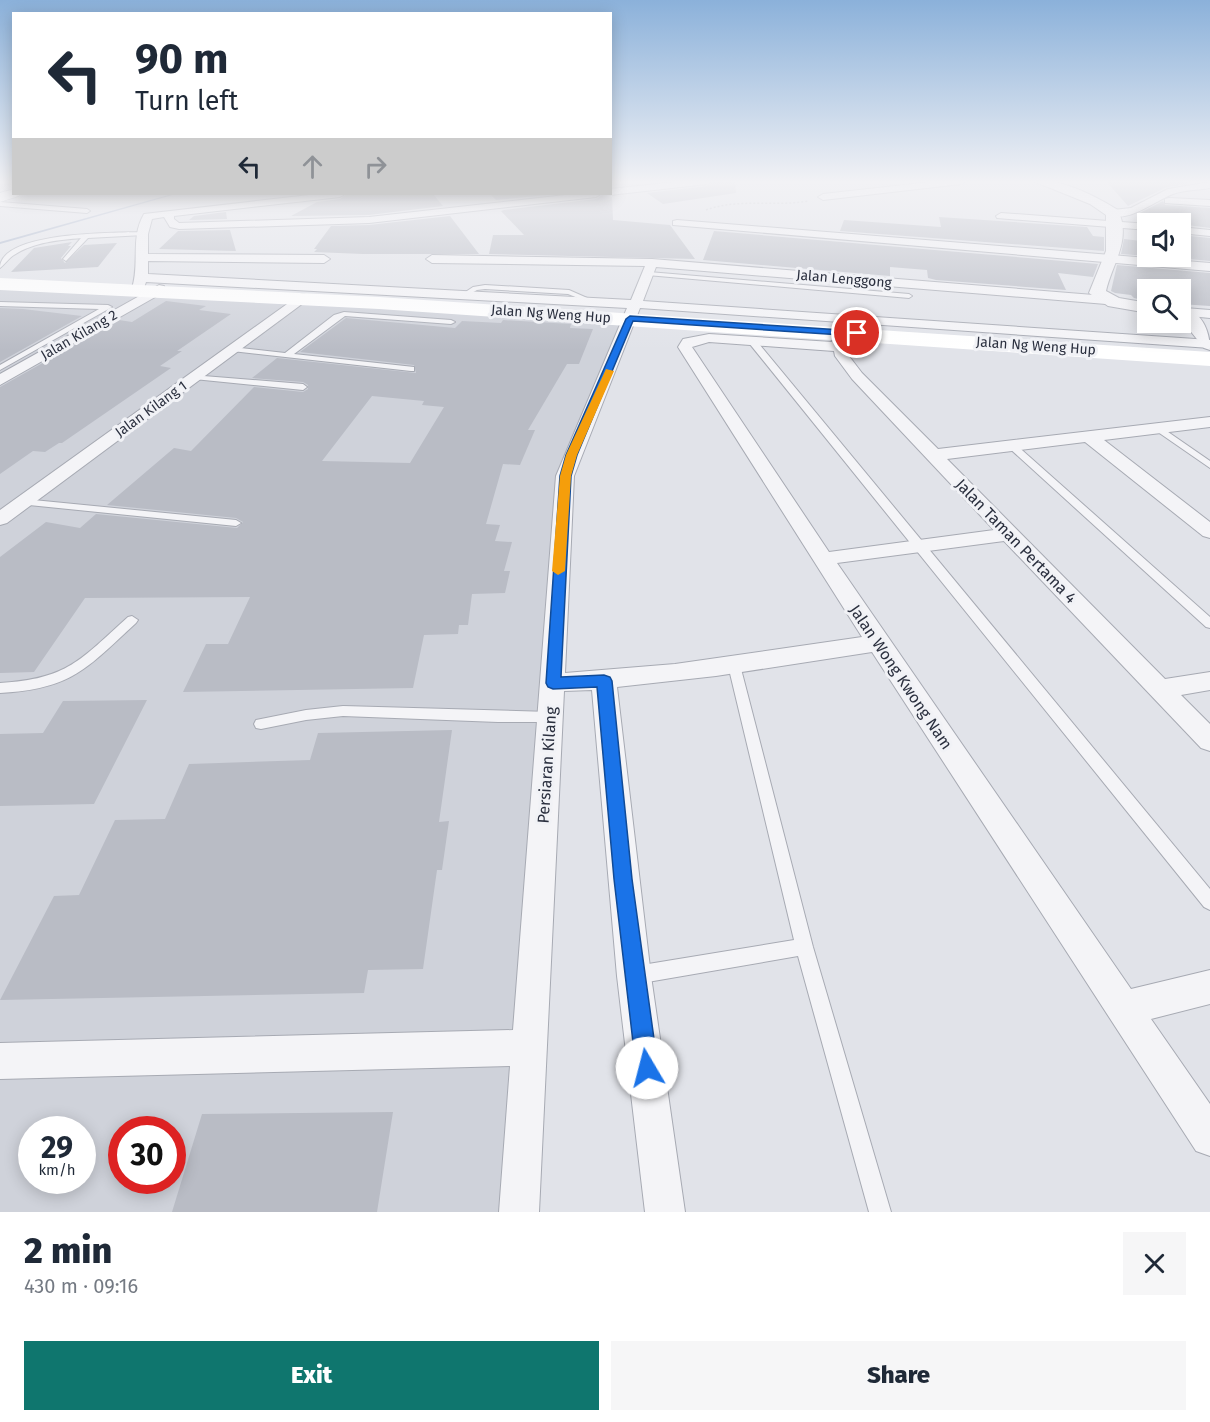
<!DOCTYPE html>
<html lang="en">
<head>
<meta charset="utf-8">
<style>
  body { margin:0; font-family:"Fira Sans",sans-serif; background:#f6f6f7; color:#1f2937; height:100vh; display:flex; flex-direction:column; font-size:22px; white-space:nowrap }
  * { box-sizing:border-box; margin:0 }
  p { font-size:20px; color:#747a83 }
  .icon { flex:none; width:33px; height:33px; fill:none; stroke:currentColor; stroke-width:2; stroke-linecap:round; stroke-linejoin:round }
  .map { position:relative; height:1212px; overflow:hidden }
  .panel { display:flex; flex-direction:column; background:#fff; flex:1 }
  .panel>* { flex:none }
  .top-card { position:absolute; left:12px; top:12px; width:600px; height:183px; border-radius:0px; box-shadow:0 3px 15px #0003; background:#fff; color:#1f2937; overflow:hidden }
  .tools { position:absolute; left:1137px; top:213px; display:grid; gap:12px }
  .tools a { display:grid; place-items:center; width:54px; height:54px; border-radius:0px; background:#fff; box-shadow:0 3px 15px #0003; font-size:30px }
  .speed { position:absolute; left:18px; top:1116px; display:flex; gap:12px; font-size:30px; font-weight:700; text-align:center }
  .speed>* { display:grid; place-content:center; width:78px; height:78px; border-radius:50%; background:#fff; box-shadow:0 3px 15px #0003; line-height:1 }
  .speed small { font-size:15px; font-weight:400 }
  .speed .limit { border:9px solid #d22; background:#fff; color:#111 }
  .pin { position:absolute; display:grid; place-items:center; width:51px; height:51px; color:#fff; margin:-26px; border:3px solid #fff; border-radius:50%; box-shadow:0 2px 6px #0007 }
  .me { position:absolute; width:66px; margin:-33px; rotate:352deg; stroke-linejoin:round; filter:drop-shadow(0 0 4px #0008) }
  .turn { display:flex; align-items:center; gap:21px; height:126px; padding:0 24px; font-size:27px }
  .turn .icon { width:78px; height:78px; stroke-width:2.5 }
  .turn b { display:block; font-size:42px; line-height:51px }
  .lanes { display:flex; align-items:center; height:57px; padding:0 24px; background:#0003; justify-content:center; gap:30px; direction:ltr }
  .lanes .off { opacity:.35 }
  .round { display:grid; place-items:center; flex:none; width:63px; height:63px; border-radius:0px; background:#f6f6f7 }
  .summary { display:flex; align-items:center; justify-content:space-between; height:102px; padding:0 24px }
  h1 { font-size:36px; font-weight:800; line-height:45px }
  .action { display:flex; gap:12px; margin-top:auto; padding:12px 24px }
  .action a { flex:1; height:69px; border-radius:0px; background:#0f766e; color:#fff; font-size:24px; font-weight:800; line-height:69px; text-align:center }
  .action a+a { background:#f6f6f7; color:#1f2937 }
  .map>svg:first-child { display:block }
  .built { fill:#cfd2da; fill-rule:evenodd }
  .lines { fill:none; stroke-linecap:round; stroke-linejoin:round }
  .stream { fill:#9fadc6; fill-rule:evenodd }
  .building { fill:#b9bcc5; fill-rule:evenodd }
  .service-casing { stroke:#a7aab3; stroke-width:2 }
  .minor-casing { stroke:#a7aab3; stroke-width:2 }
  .tertiary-casing { stroke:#a7aab3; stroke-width:2 }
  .primary-casing { stroke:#a1a6b3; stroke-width:1 }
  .path { stroke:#c0c1c7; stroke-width:1.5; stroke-dasharray:2 2; stroke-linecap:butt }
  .service { fill:#f4f4f7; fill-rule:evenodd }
  .minor { fill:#f4f4f7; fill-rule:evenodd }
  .tertiary { fill:#f4f4f7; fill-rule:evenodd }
  .secondary { fill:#fff; fill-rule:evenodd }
  .primary { fill:#fff; fill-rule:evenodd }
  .route { fill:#1a73e8; stroke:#114b97; stroke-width:1.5 }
  .slow { fill:#f59e0b }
  .labels { text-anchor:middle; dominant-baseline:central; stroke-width:6; stroke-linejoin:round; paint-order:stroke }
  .far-street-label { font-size:14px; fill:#2b303f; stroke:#f1f2f6 }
  .street-label { font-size:16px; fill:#2b303f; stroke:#f1f2f6 }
</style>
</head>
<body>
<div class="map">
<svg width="1210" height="1212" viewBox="0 0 1210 1212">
  <rect width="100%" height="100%" fill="#e1e3e9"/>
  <!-- built -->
  <path class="built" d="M0,288l629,32 -68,155 -47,737h-514zM32,1130h50v50h-50zM122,1130h50v50h-50z"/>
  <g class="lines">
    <!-- stream -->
    <path class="stream" d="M172,194h4l-176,50v-2z"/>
  </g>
  <!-- building -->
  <path class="building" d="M714,181h21l1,12 -73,11 -16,-11 60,-7z
    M1106,181h77l8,2 -24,4 -39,19z
    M347,194h86l10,12 -74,9 -78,1 26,-14 23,-3z
    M490,194h68l-62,6z
    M604,194l8,3 1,23 57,5 25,34 -206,-5 4,-19h31l-23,-24 3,-1 92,-11z
    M1163,201l2,4 45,3v20l-30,-4h-27l-15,-10z
    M226,212l1,7 -38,1 5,-4z
    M450,216l29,38h-116l-49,-2 3,-3h-3l17,-23 38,-1z
    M939,217l148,10 6,9 11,1v14l-264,-20 4,-11 97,7z
    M230,230l6,21 -77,-2 19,-18z
    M714,231l384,33 -5,13 -35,-4 8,17 -130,-10 -8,-2 -1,-8 -37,-3v9l-187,-16z
    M1139,235l9,1v20l-27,-2 3,-15 17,2z
    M1180,235l30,3v23l-53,-5h23z
    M72,242l-4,4h3l-10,12 4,5 19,-18 33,-2 -19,24 -87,5 23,-24z
    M1117,265l93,8v33l-30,-2v-14h-32v11l-14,-3 -3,-3 -16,-2 -4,-2z
    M166,301l40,5 -7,4 32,4 -54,37h5l-22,15 11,2 -109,75h-3l-14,9 -12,-1 -33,23v-87l119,-67 13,2z
    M0,308l23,1 59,7 -82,46z
    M346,318l109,10 7,-7 39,2 2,-3 68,4 -1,4 23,1 -14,35h-12l-39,66h7l-15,35 -17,-1 -17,60 14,1 -5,16 17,1 -8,29h6l-5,22 -33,1 -4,31h-9l-1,9 -34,1 -11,53 -230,4 23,-48h22l22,-47 -165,1 -51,74 -34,1v-116l46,-35 34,6 16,-14 141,14 6,-6 -7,-4 -129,-13 67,-57 17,3 63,-64 49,5 5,-3v-4l-5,-3 -51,-4 25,-20 139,15 -2,-8 -114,-13zM372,396l52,5 -2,4 22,2 -34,56 -88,-2z
    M147,700l-53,104 -94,2v-72l43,-1 20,-32z
    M452,730l-13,92 10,-1 -7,49h-5l-14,99 -55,1 -4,23 -364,7 54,-104 25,-1 36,-75 50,-1 24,-55 121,-4 8,-27z
    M393,1112l-16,100h-205l30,-98z"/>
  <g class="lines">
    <!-- service casing -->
    <g class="service-casing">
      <path id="service" d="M0,202l87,7 3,2 -3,2 -87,-7z
        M142,232l2,3 -56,3 -22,23 -3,-2 18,-21c-22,2 -47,4 -67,17 -5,3 -9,9 -14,13 0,-37 116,-35 142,-36z
        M649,272l260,22 3,2 -3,2 -262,-23 -1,-1z
        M485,285l84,5 25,11 -6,1 -20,-8 -83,-5 -8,1 -13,7 -3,-2 12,-8z
        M0,302l108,3 4,2 -112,63v-5l99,-56 -99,-3z
        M344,312l107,8 4,2 -4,2 -106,-8 -51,38 120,13v4h-3l-179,-20 -4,-2 4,-2 53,6 49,-38z
        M749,339h6l455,550v21l-6,-3 -455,-564z
        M191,375l112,9 4,3 -4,3 -109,-11 -4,-2z
        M1158,425l52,36v7l-55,-38v-4z
        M1011,442l3,1 196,174v11l-4,-1 -198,-180 -2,-2z
        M23,499l213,21 5,3 -5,3 -217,-22 -1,-2z
        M132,616l6,4 -2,3c-50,46 -64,66 -136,70v-10c68,-4 80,-23 128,-66z
        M734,660l5,2 1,3 73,282 78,265h-22l-71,-256 -162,28 -6,-3 -3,-6 3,-6 6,-3 158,-26 -66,-275 1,-3z
        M343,706l207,6 5,1 2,4 -2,4 -5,1h-52l-155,-6 -37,4 -45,9 -5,-1 -2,-4 2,-4 50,-10z"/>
    </g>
    <!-- minor casing -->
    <g class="minor-casing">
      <path id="minor" d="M685,181h27l-5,3 -97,11 -4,-1h4v-5z
        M940,181h26l-5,3 -138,16 -5,-3 5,-3z
        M1210,182v6c-12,2 -26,2 -37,6 -17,6 -48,32 -65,19l5,-3 18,-2 37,-19z
        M318,194h27l-5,3 -166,19v3l5,4 190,-6 205,-23h27l-5,3 -227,26 -190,6 -9,-2 -6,-10 -12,2 -4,15v20l176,1 6,4 -6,4 -176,-2v13l483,26 14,-34 -213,-3 -6,-4 6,-4 220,4 454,37 7,4 -7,4 -450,-37 -13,34 567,39v8l-570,-40 -66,168 -9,197 110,-9 187,-27 -184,-290 5,-8 26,-5 123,8 -1,-8 2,-3h10l6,25 13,17 76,76 272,-32v10l-106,13 106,82v16l-7,-2 -118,-94 -138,17 218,220 45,-7v18l-29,5 29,29v27l-9,-3 -197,-207 -167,22 294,426 79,-19v34l-59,15 59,85v52l-14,-5 -324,-499 -156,24 -99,11 34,289 34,236h-40l-28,-236 -25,-286 -28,1 -25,521h-40l11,-146 -510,13v-36l513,-13 43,-554 71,-168 -481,-26 -3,9 -5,1 -6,-4c8,-25 -2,-50 12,-74zM709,342l125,9 1,5 17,23 142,151 -165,22 -137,-205z
        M1169,198l41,2v6l-45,-3v-4z
        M1001,213l147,11v6l-151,-12 -1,-2z
        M677,220l533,43v8l-537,-46v-4z
        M1180,227l30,3v6l-30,-3z
        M159,285l5,1 1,3 -1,3 -164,93v-11z
        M301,294l5,1 2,3 -2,3 -299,222 -7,2v-15z
        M1185,308l25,2v8l-30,-3v-6z"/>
    </g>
    <!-- tertiary casing -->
    <g class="tertiary-casing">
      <path id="tertiary" d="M1033,181c28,-3 61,14 85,29 14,30 -6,54 -12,81l13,7 29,5v10l-40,-7 -19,-13 17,-42v-36l-16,-11z
        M1180,306c21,4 30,24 30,44l-6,-2 -24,-30z"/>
    </g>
    <!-- primary casing -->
    <g class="primary-casing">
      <path id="primary" d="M14,189v5h7l-2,2 -19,6v-9z"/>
    </g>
    <!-- path -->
    <path class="path" d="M706,210c33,-12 68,-3 102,-9"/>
    <!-- service -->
    <use href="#service" class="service"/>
    <!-- minor -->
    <use href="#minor" class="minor"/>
    <!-- tertiary -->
    <use href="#tertiary" class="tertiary"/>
    <!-- secondary -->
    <path class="secondary" d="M0,278l379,19 831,55v14l-831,-57 -379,-19z"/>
    <!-- primary -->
    <use href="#primary" class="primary"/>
  </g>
  <!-- sky -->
  <linearGradient id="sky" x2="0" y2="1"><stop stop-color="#8bb1da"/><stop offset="0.52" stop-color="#f2f2f5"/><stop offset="1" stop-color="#f2f2f5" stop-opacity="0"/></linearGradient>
  <rect width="1210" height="350" fill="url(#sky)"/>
  <!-- route -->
  <path class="route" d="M630,316l227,15 5,2 -5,3 -224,-15 -56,134 -6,21 -10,201 43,-2 6,2 2,4 20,198 26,189 -3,8 -8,3 -8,-3 -3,-8 -22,-189 -17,-192 -44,2 -5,-2 -2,-4 14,-207 6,-21 60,-136z"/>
  <!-- slow -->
  <path class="slow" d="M606,369l8,2 -37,84 -6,21 -6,95 -7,4 -6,-4 8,-95 6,-21z"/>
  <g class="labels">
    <!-- far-street labels -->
    <g class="far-street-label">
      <text transform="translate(844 279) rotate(5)">Jalan Lenggong</text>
      <text transform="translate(551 314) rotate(4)">Jalan Ng Weng Hup</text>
      <text transform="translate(79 335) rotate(-30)">Jalan Kilang 2</text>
      <text transform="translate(1036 346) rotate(4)">Jalan Ng Weng Hup</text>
      <text transform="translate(151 409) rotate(-36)">Jalan Kilang 1</text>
    </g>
    <!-- street labels -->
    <g class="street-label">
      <text transform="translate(1016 541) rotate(46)">Jalan Taman Pertama 4</text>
      <text transform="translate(901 677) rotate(56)">Jalan Wong Kwong Nam</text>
      <text transform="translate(547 765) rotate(-86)">Persiaran Kilang</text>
    </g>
  </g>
</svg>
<div class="tools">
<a><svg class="icon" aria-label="sound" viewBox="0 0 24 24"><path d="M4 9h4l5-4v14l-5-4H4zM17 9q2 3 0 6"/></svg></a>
<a><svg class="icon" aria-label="search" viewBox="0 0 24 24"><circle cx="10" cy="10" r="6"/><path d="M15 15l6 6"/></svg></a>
</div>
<div class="speed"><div>29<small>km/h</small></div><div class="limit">30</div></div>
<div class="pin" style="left:857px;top:333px;background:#d93025"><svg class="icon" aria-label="arrive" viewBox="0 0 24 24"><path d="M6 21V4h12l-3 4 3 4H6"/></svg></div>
<svg class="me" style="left:647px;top:1068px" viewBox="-20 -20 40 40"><circle r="19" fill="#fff"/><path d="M0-13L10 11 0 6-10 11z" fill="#1a73e8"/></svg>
<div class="top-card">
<div class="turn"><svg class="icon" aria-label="left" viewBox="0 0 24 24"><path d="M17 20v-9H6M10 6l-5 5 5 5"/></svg><div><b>90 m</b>Turn left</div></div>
<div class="lanes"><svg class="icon" aria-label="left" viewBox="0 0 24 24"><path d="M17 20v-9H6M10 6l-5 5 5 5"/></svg><svg class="icon off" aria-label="ahead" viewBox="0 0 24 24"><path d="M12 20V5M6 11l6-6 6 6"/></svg><svg class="icon off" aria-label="right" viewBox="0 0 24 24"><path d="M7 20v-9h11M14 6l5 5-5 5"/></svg></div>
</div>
</div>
<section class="panel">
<div class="summary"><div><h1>2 min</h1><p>430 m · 09:16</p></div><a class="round"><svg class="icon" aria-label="close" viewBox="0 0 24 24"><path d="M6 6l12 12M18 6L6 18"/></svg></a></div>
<div class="action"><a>Exit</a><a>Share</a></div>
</section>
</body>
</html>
